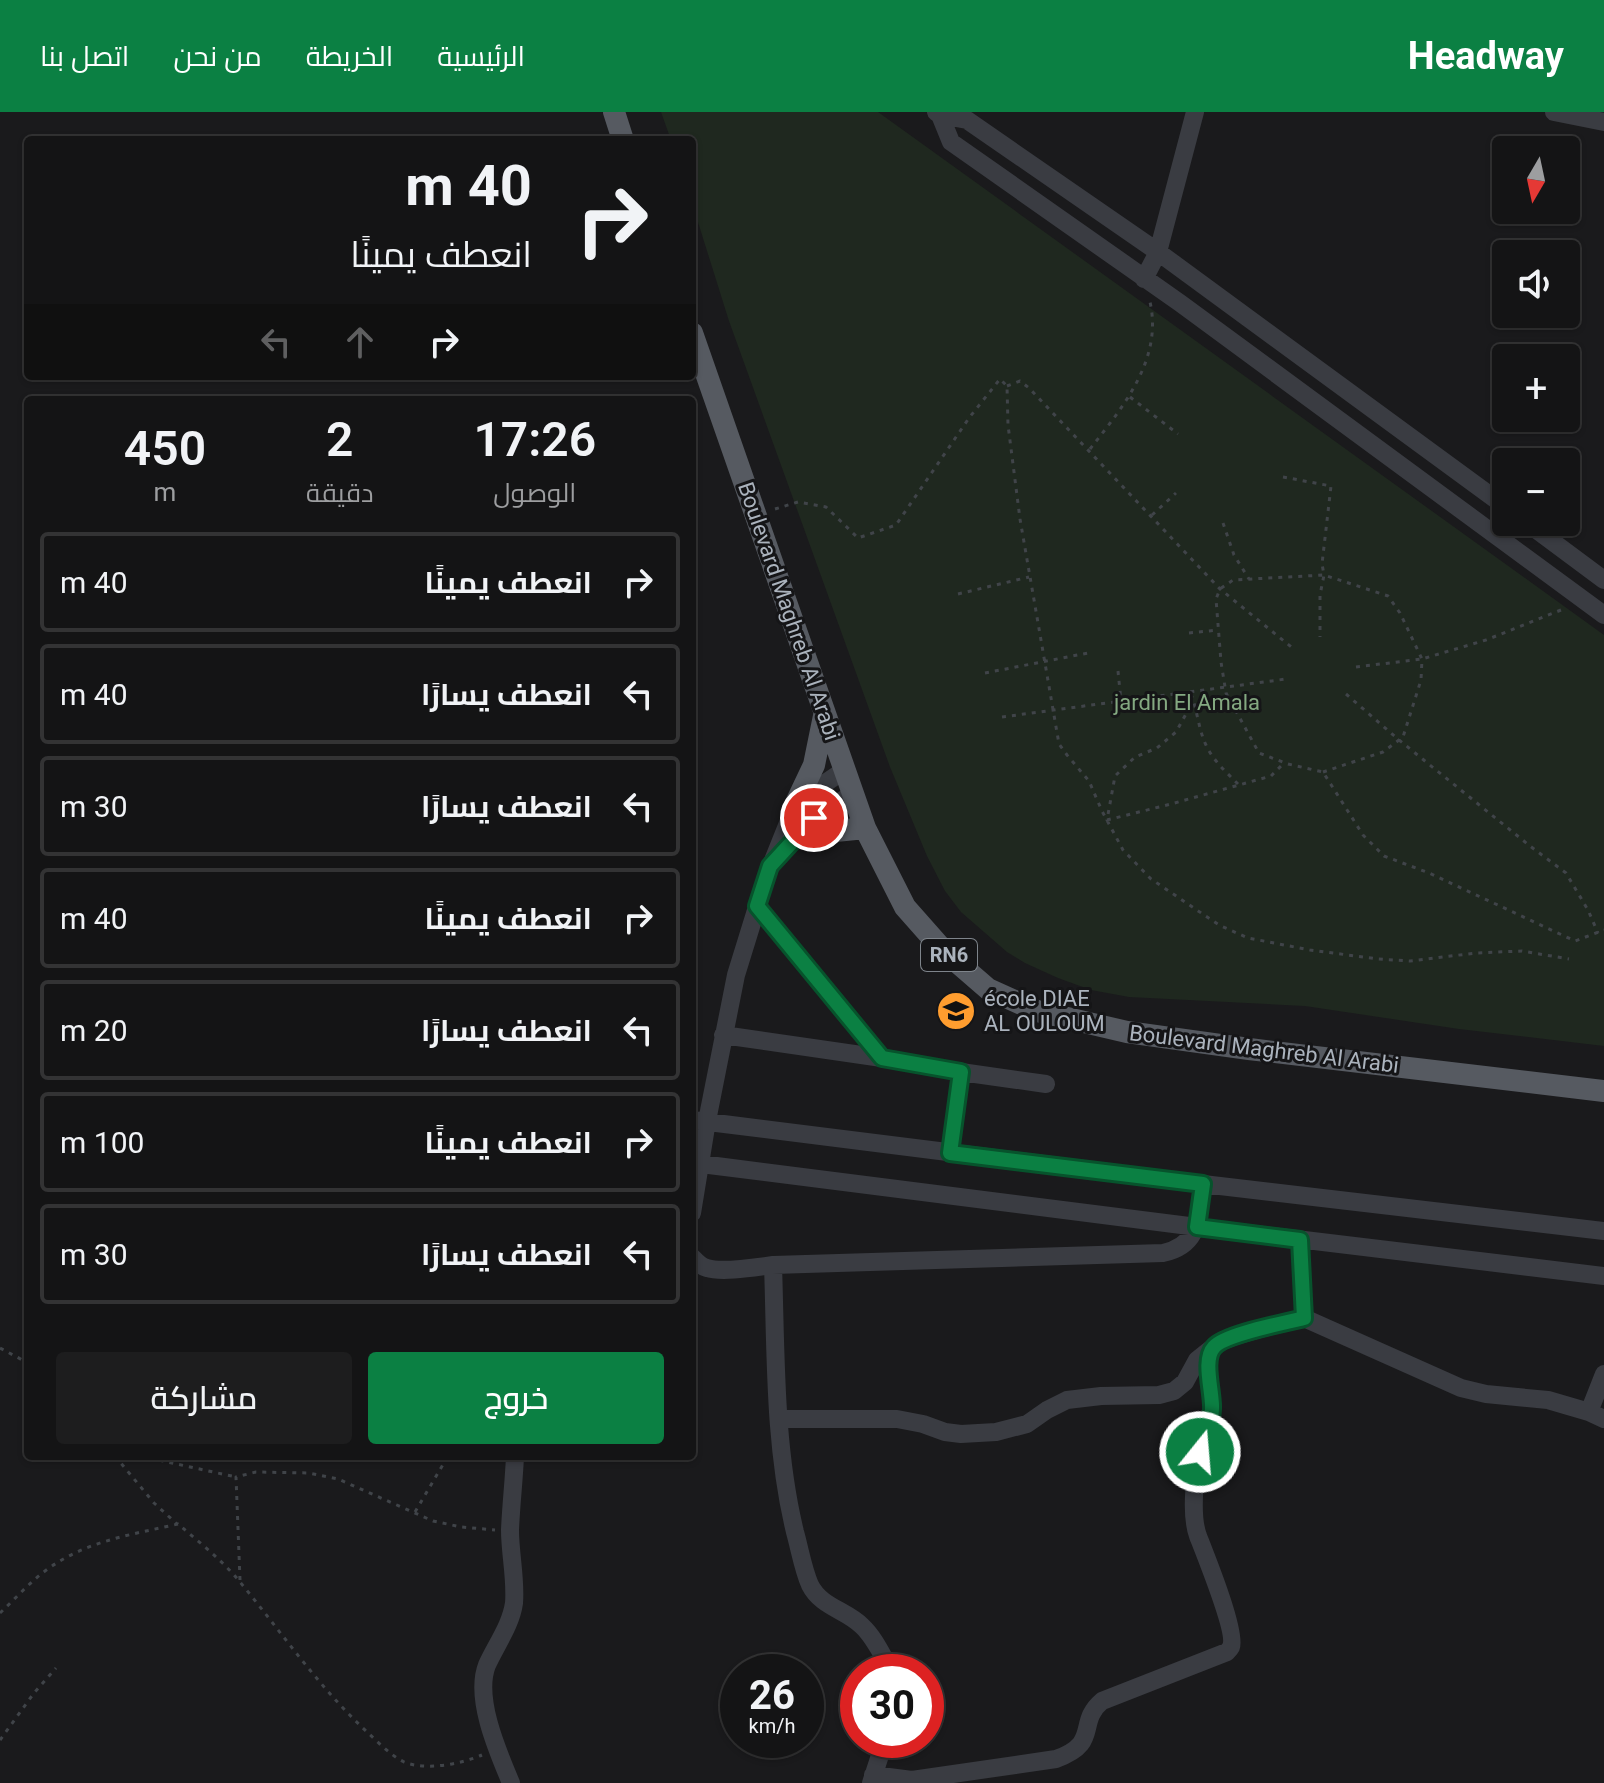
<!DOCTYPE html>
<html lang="ar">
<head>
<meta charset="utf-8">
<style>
  body { margin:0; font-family:Roboto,Cairo,sans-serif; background:#1d1d1e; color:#f1f3f6; direction:rtl; height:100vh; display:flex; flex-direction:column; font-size:30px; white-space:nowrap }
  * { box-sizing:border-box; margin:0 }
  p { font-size:26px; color:#9d9ea0 }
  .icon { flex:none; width:44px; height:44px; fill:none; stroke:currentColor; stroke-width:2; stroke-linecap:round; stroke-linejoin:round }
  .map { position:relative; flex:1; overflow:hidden; direction:ltr }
  .sheet { position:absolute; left:24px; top:284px; width:672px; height:1064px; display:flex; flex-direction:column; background:#141415; border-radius:8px; box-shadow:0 2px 6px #0004,0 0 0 2px #333334; direction:rtl }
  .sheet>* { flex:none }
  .hud { position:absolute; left:24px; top:24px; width:672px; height:244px; border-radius:8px; box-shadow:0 2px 6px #0004,0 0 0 2px #333334; direction:rtl; background:#141415; color:#f1f3f6; overflow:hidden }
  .needle { width:52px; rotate:189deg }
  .tools { position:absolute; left:1492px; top:24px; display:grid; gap:16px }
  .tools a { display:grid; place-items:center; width:88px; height:88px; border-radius:8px; background:#141415; box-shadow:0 2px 6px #0004,0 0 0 2px #333334; font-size:40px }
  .speed { position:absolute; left:720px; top:1542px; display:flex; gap:16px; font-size:40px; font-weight:700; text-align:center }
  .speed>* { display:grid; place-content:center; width:104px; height:104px; border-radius:50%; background:#141415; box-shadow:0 2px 6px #0004,0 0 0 2px #333334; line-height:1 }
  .speed small { font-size:20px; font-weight:400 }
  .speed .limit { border:12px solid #d22; background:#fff; color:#111 }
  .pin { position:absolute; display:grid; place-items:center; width:68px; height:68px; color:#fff; margin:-34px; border:4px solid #fff; border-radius:50%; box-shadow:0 2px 8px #0007 }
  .me { position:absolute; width:88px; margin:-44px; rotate:17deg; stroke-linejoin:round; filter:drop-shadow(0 0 6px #0008) }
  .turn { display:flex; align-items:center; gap:28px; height:168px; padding:0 32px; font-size:36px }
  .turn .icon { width:104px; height:104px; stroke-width:2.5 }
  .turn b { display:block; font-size:56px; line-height:68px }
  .lanes { display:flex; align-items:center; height:76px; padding:0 32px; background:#0003; justify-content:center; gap:40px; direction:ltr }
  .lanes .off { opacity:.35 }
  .eta { display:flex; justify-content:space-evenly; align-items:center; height:136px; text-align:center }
  .eta b { font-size:48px; font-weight:600; line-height:56px }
  .button { display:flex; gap:16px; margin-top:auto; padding:16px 32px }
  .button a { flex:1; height:92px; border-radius:8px; background:#0b8043; color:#fff; font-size:32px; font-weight:600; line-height:92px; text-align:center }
  .button a+a { background:#1d1d1e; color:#f1f3f6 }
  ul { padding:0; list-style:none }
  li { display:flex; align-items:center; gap:24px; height:100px; margin:0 16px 12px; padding:0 16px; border:4px solid #333334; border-radius:8px }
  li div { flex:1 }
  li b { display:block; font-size:30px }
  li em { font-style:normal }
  header { display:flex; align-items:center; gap:48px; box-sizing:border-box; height:112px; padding:0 40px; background:#0b8043; color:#fff }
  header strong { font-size:38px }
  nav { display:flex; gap:44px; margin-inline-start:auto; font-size:28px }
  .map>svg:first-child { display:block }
  .green { fill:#1f281f }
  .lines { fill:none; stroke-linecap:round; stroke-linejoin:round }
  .path { stroke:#404449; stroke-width:3; stroke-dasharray:4 6; stroke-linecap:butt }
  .minor { stroke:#3a3c42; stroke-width:18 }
  .major { stroke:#565a61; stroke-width:22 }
  .route-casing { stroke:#07532c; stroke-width:20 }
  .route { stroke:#0b8043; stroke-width:14 }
  .labels { text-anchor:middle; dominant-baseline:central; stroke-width:6; stroke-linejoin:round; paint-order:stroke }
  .shield { fill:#151517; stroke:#7e848b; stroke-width:2 }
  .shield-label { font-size:20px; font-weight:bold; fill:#abb3bd }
  .street-label { font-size:22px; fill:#abb3bd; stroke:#151517 }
  .park-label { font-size:22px; fill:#84a981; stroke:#151517 }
  .poi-label { font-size:22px; fill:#abb3bd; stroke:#151517; text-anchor:start }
</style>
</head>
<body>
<header>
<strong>Headway</strong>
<nav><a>الرئيسية</a><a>الخريطة</a><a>من نحن</a><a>اتصل بنا</a></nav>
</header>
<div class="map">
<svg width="1604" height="1671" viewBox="0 0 1604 1671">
  <rect width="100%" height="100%" fill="#1a1a1c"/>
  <!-- green -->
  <path class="green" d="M661,0h217l726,523v411l-145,-17 -154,-23 -176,-9 -38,-7 -33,-12 -33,-15 -18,-11 -46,-40 -16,-21 -18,-35 -37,-89 -161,-446 -37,-118v-63h-21z"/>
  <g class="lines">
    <!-- path -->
    <path class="path" d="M1007,274l13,-5 9,7 191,201 75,61
      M1130,285l48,37
      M1090,337c33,-42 73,-90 60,-147
      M1283,365l48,9 -9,78 2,11 -4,20v42
      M775,397l23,-7 28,5 32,31 38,-13 73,-107 31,-39 7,7 1,39 12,94 39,225 8,11 22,26 13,30 21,39 28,29 68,46 29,13 62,12 68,9 32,2 66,-8 46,-2 47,8
      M1152,403l24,-22
      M1223,411l11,32 15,24
      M958,482l71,-17
      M1189,521l29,-3
      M1356,555l66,-8 64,-19 80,-32
      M1118,559l3,30
      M985,561l103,-20
      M1346,582l53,46 131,106 36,27 22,37 10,23
      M1002,605l284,-38
      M1323,660l60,-20 20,-15 18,-57 1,-21 -22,-46 -12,-17 -64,-21 -91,5 -13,9 -4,10 5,63 5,31 33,60 29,11 35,8 40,63 21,21 45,17 146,68 29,-11
      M1238,672c-11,-11 -23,-22 -30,-35 -10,-18 -10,-39 -18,-57l-3,20 -11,20 -19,16 -22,9 -20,19 -8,44 64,-16 100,-28 14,-14
      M0,1236l28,15
      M115,1344l39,47 23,21
      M140,1344l96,21
      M415,1400l33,-56
      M240,1468l-4,-103 20,-5 53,1 29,6 95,42 28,6 34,3
      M0,1501c15,-14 29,-30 45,-42 40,-30 85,-36 133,-47 21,18 44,36 62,58 42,51 78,104 126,149 12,11 24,24 38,31 22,9 57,2 78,-7
      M0,1628l34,-47 22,-25"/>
    <!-- minor -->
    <path class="minor" d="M936,0l4,3 27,5 191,132 348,255
      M1554,0l50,10
      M940,3l11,27 229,161 424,312
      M1144,167l14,-27 37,-140
      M1526,410l78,58
      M793,728l21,-22 38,-24
      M757,794l125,152
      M723,923l159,23 79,14 85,12
      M692,1008l511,64 401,47
      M950,1041l11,-81
      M701,1052l496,63 407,49
      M692,1101l15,-92 29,-146 30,-97 30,-75 47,-32
      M1300,1128l4,78 157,70 25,6 62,6 41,12
      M692,1145c4,4 9,10 15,11 15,5 50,-1 66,-3l390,-12c38,-8 35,-37 40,-69
      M773,1153c3,89 1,181 22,267 5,18 8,37 15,53 11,22 36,25 52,41 13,12 21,31 30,46
      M1604,1262l-15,38 15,7
      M779,1307h118l26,5 22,8 16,2 35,-2 31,-8 20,-14 20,-10 34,-4 58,-1 15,-4 11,-9 12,-22 15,-12
      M873,1663l39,5 144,-21c45,-16 20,-36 46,-58l125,-49c2,-2 3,-3 4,-5 6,-14 -26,-93 -33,-111 -8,-22 -3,-62 2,-85 3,-14 11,-27 12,-41 1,-17 -9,-46 0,-61 8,-13 74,-26 92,-31
      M511,1671c-13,-31 -37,-85 -24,-118 9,-20 24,-40 27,-62 2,-24 -4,-49 -4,-73 1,-25 4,-50 5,-74
      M871,1671l14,-43"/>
    <!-- major -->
    <path class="major" d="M614,0l9,28
      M692,221l173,495 40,79 38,43 45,39 49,22 90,21 122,17 355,42
      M796,691l18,-38 10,-49
      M794,727l22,-6 49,-5"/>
  </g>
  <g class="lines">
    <!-- route casing -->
    <g class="route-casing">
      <path id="route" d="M814,706l-44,48 -13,40 125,152 79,14 -11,81 253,31 -6,43 103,13 4,78c-19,5 -79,16 -90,29 -12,13 -1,45 -2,62 0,14 -8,29 -12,43"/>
    </g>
    <!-- route -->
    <use href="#route" class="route"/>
  </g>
  <!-- icons -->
  <defs>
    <g id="school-disc" transform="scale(2)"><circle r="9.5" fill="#ff9d2f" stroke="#151517"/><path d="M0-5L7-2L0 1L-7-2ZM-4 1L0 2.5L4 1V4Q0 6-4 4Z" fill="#111"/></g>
  </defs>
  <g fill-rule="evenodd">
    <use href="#school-disc" x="956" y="899"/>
  </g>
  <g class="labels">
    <!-- shield labels -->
    <rect class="shield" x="921" y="827" width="56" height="32" rx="6"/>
    <g class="shield-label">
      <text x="949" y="843">RN6</text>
    </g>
    <!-- street labels -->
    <g class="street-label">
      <text transform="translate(789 499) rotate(71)">Boulevard Maghreb Al Arabi</text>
      <text transform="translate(1264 937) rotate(7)">Boulevard Maghreb Al Arabi</text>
    </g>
    <!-- park labels -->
    <g class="park-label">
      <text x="1187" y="590">jardin El Amala</text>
    </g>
    <!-- poi labels -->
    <g class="poi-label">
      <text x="984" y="886">école DIAE<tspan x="984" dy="25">AL OULOUM</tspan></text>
    </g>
  </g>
</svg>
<div class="tools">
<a><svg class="needle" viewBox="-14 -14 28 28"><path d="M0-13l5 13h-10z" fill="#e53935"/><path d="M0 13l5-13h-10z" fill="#9d9ea0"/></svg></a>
<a><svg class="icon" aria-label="sound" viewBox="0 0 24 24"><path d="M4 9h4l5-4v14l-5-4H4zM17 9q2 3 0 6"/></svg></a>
<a>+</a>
<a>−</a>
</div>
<div class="speed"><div>26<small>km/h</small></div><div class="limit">30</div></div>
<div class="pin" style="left:814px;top:706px;background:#d93025"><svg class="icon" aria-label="arrive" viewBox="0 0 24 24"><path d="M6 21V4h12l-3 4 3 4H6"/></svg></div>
<svg class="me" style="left:1200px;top:1340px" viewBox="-20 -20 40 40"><circle r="17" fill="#0b8043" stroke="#fff" stroke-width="3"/><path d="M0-11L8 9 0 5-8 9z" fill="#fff"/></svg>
<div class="hud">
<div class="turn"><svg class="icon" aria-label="right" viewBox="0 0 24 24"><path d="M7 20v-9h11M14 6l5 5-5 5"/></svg><div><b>40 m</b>انعطف يمينًا</div></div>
<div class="lanes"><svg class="icon off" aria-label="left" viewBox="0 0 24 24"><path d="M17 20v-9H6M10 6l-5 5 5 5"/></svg><svg class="icon off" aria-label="ahead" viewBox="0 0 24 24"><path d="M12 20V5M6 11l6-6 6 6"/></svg><svg class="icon" aria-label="right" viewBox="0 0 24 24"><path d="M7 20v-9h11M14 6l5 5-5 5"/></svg></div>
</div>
<section class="sheet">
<div class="eta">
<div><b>17:26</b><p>الوصول</p></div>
<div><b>2</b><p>دقيقة</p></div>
<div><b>450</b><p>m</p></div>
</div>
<ul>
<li><svg class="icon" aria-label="right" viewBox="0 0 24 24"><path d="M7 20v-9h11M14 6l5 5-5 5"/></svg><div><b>انعطف يمينًا</b></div><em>40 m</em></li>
<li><svg class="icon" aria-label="left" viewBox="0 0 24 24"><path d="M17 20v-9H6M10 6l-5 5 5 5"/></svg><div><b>انعطف يسارًا</b></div><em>40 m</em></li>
<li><svg class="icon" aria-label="left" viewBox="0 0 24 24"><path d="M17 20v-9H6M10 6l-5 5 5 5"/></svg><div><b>انعطف يسارًا</b></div><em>30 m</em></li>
<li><svg class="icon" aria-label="right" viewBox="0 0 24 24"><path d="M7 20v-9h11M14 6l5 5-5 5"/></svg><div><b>انعطف يمينًا</b></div><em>40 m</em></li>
<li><svg class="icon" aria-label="left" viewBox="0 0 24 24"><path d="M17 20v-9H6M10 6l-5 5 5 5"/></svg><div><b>انعطف يسارًا</b></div><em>20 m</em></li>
<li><svg class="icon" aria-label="right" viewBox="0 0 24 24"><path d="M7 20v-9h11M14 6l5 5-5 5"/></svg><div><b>انعطف يمينًا</b></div><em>100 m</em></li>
<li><svg class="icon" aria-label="left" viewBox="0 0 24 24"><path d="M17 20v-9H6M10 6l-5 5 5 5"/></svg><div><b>انعطف يسارًا</b></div><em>30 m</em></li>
</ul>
<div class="button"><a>خروج</a><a>مشاركة</a></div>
</section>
</div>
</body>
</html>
